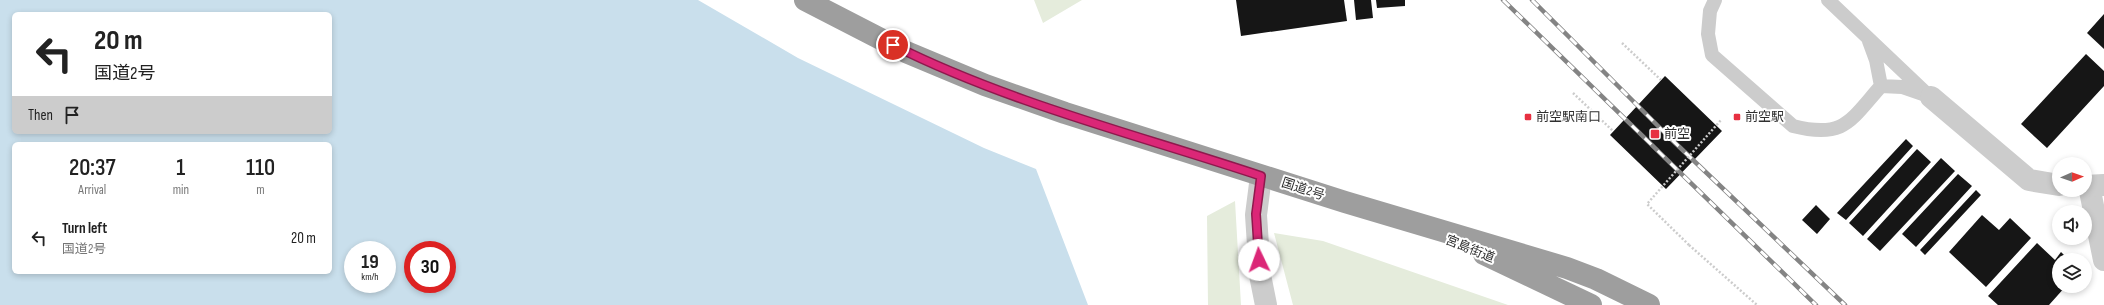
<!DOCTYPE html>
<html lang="en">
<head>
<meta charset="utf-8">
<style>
  body { margin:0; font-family:"Sofia Sans Condensed","Noto Sans JP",sans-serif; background:#f6f6f6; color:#222; height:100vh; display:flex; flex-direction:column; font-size:15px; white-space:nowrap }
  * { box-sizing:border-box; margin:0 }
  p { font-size:13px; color:#767676 }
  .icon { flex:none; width:22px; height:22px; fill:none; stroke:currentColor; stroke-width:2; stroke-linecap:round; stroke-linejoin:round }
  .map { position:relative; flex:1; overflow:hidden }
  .drawer { position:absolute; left:12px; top:142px; width:320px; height:132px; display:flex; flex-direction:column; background:#fff; border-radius:6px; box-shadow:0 2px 6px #0003 }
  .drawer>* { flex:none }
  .banner { position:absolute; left:12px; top:12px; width:320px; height:122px; border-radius:6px; box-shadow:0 2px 6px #0003; background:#fff; color:#222; overflow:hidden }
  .needle { width:26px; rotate:88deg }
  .controls { position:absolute; left:2052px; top:157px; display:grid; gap:8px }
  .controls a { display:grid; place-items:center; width:40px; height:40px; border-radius:50%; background:#fff; box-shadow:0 2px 6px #0003; font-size:20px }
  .speed { position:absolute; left:344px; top:241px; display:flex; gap:8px; font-size:20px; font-weight:700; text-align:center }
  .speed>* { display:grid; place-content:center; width:52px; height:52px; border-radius:50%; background:#fff; box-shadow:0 2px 6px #0003; line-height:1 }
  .speed small { font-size:10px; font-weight:400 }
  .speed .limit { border:6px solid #d22; background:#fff; color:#111 }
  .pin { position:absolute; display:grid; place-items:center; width:34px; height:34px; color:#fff; margin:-17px; border:2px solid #fff; border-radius:50%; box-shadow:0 1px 4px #0007 }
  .me { position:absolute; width:44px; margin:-22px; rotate:357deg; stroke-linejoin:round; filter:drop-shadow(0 0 3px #0008) }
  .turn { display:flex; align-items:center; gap:14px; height:84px; padding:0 16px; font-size:18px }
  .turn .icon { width:52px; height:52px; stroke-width:2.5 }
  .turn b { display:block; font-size:28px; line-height:34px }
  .then { display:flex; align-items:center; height:38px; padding:0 16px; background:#0003; gap:8px; font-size:15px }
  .eta { display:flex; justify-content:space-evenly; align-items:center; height:68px; text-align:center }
  .eta b { font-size:24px; font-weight:600; line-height:28px }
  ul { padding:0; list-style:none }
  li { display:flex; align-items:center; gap:12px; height:56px; padding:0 16px }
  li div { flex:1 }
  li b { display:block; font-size:15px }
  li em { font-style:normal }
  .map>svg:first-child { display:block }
  .green { fill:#e5ecdc }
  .water { fill:#c9dfec; fill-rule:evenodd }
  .building { fill:#161616 }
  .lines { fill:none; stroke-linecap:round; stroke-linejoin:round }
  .path { stroke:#ccc; stroke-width:2.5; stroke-dasharray:2 2; stroke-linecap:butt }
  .service { stroke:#ccc; stroke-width:14 }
  .minor { stroke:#ccc; stroke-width:22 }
  .tertiary { stroke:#ccc; stroke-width:22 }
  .trunk { stroke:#9e9e9e; stroke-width:22 }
  .rail-casing { stroke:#848484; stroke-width:4.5 }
  .rail { stroke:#fff; stroke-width:3; stroke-dasharray:9; stroke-linecap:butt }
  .path-bridge { stroke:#ccc; stroke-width:2.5; stroke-dasharray:2 2; stroke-linecap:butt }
  .route-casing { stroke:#8e194d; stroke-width:10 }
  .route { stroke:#db2777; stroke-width:7 }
  .poi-dot { fill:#e73041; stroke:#fff; stroke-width:1.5 }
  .labels { text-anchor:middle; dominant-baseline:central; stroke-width:4; stroke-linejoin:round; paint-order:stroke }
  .poi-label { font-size:13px; fill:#2f2f2f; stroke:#fff; text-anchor:start }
  .street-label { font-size:13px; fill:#2f2f2f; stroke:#fff }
</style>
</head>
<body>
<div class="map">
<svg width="2104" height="305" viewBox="0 0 2104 305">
  <rect width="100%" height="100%" fill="#fff"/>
  <!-- green -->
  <path class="green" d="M1034,0h48l-39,23z
    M1235,201l6,104h-33l-1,-89z
    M1274,233l49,8 185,64h-215z"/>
  <!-- water -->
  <path class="water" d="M0,0h698l100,58 186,90 52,21 52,136h-1088zM14,14h316v118h-316zM14,144h316v128h-316zM353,250h34v34h-34zM413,250h34v34h-34z"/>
  <!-- building -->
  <path class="building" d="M1236,0h108l3,21 -106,15z
    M1354,0h17l2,18 -17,2z
    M1376,0h29v6l-28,2z
    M2104,14v35l-17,-16z
    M2086,54l18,17v15l-57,62 -26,-24z
    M1665,76l57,55 -56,58 -56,-54z
    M1906,139l7,7 -67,74 -9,-7z
    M1917,149l14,13 -68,74 -14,-13z
    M1941,158l14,13 -75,80 -13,-12z
    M1958,174l14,12 -56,61 -14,-13z
    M1976,190l5,5 -56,60 -5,-5z
    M1816,205l14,14 -13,15 -15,-14z
    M1982,215l17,15 11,-12 21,20 -45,49 -37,-35z
    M2037,243l18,17 6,-8 8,8h-10v26h7l-17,19h-51l-10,-9z"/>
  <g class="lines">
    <!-- path -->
    <path class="path" d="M1622,43l39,37
      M1573,93l40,38
      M1689,245l68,60"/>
    <!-- service -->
    <path class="service" d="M1715,0l-5,11 -2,23 4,21 81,71c51,13 57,-5 88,-40l21,1 29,10
      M1828,0l98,93
      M1869,41l7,19 5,26"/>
    <!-- minor -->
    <path class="minor" d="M1261,176l-5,39 4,60 6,30
      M2089,186l15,74"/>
    <!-- tertiary -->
    <path class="tertiary" d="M1931,97l98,83 30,5
      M2085,186l19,-1"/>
    <!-- trunk -->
    <path class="trunk" d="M805,0l101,52 79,33 80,28 280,89 222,66 29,11 53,26
      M1484,254l107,51"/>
    <!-- rail casing -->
    <g class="rail-casing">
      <path id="rail" d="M1503,0l313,305
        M1532,0l138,138 175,167"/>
    </g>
    <!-- rail -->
    <use href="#rail" class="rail"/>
    <!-- path-bridge -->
    <path class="path-bridge" d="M1689,245l-42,-41 74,-84"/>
  </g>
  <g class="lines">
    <!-- route casing -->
    <g class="route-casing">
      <path id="route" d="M893,45c116,58 245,90 368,131l-5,38 3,46"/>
    </g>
    <!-- route -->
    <use href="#route" class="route"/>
  </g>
  <!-- markers -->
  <g class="poi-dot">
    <rect x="1524" y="113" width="8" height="8" rx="2"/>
    <rect x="1733" y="113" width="8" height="8" rx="2"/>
    <rect x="1650" y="129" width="10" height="10" rx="2"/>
  </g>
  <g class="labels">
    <!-- poi labels -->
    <g class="poi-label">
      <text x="1536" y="117">前空駅南口</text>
      <text x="1745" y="117">前空駅</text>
      <text x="1664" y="134">前空</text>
    </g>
    <!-- street labels -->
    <g class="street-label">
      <text transform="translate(1303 189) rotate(18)">国道2号</text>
      <text transform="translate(1470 249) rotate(22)">宮島街道</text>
    </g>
  </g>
</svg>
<div class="controls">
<a><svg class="needle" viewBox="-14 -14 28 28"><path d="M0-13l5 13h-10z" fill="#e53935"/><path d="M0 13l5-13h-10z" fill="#767676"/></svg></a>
<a><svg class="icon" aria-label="sound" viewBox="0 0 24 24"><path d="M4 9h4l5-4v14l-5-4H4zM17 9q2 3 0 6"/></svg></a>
<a><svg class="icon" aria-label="layers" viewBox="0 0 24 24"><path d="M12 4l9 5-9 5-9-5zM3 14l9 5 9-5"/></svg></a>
</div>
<div class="speed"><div>19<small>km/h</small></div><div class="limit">30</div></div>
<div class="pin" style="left:893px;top:45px;background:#d93025"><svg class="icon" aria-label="arrive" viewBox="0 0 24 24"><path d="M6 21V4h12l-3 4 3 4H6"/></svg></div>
<svg class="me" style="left:1259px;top:260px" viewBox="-20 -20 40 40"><circle r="19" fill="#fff"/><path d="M0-13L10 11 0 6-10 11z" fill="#db2777"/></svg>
<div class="banner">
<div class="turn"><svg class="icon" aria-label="left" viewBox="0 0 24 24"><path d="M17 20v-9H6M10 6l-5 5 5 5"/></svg><div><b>20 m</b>国道2号</div></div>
<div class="then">Then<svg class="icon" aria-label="arrive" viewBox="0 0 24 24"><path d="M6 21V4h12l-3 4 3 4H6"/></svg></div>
</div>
<section class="drawer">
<div class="eta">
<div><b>20:37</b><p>Arrival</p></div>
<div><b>1</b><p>min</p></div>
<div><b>110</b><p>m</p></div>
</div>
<ul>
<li><svg class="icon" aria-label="left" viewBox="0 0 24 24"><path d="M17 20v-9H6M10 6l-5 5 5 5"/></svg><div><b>Turn left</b><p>国道2号</p></div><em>20 m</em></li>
</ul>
</section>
</div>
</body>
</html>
